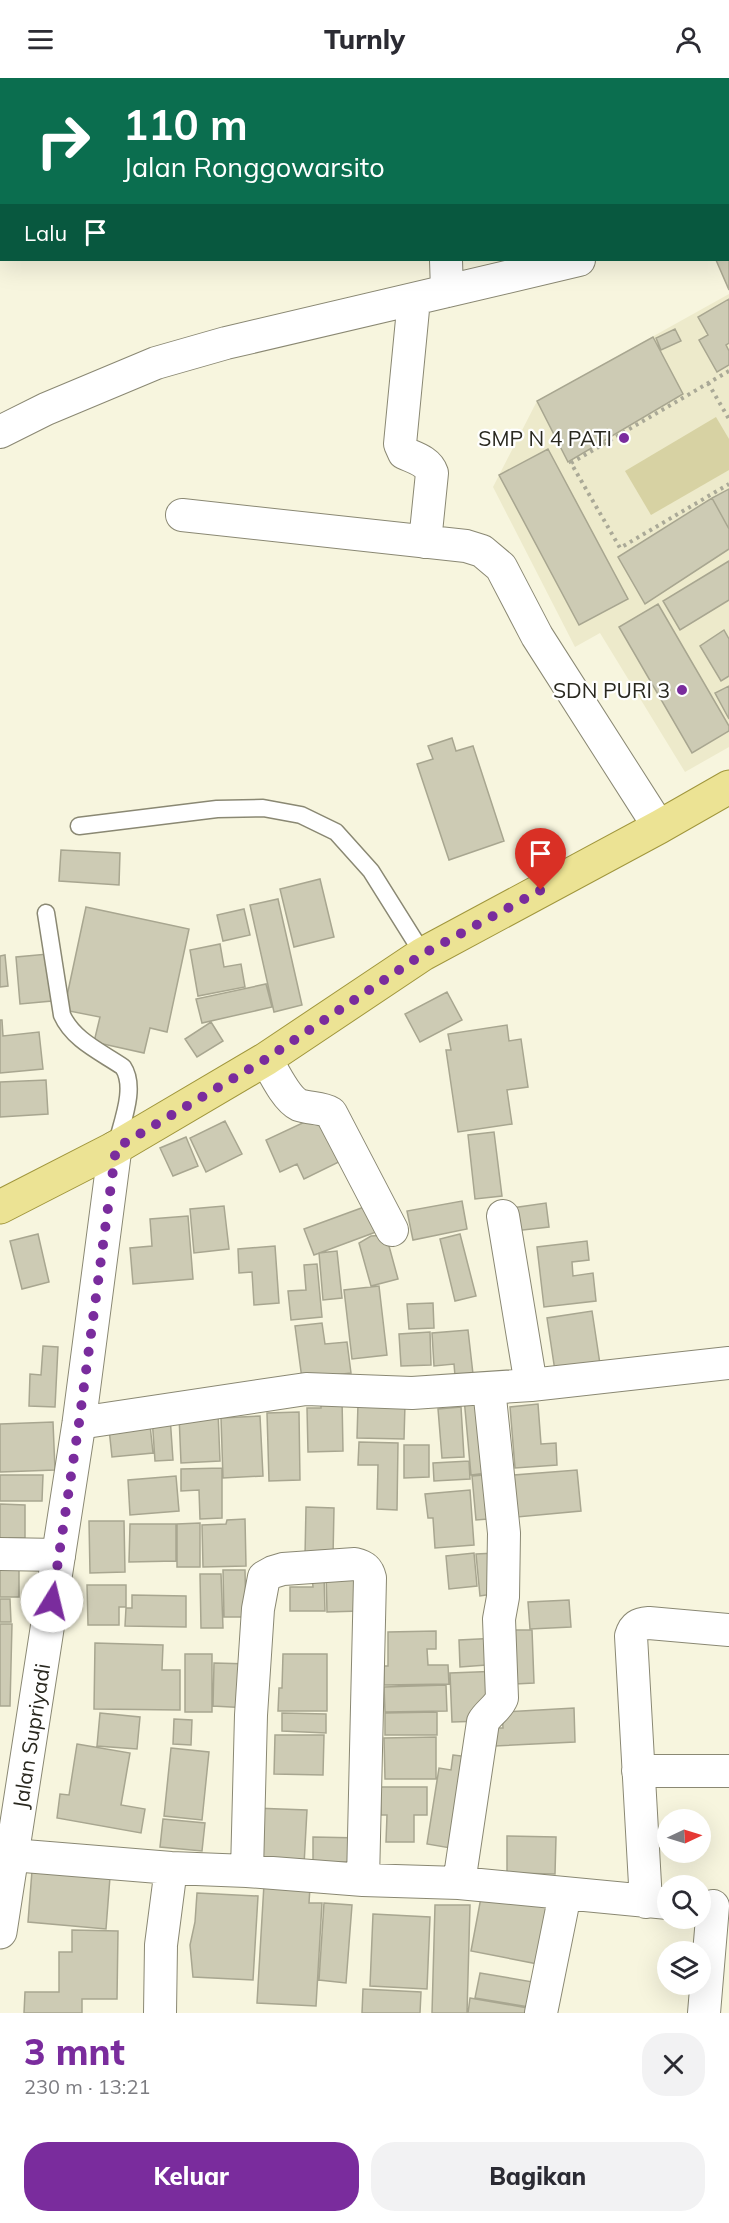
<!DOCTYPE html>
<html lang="id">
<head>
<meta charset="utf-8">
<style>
  body { margin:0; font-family:Mulish,sans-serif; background:#f2f2f3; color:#2b2b33; height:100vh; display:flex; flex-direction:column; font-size:22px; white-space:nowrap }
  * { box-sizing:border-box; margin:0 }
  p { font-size:20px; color:#7c7c81 }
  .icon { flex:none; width:33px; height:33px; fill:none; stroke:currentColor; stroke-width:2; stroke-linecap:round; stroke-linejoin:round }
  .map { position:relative; height:1935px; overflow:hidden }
  .details { display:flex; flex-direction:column; background:#fff; flex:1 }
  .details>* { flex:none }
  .guide { position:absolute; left:0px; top:0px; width:729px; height:183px; box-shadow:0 6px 24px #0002; background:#0b6e4f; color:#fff; overflow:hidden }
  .needle { width:39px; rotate:86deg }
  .buttons { position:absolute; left:657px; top:1731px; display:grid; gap:12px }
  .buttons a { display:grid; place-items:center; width:54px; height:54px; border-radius:50%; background:#fff; box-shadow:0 6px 24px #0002; font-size:30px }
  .pin { position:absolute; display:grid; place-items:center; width:51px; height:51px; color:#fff; margin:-62px -26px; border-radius:50% 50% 50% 0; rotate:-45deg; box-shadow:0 0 6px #0007 }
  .pin .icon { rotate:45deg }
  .me { position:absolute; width:66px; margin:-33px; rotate:9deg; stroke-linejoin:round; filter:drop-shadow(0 0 4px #0008) }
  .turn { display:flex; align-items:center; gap:21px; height:126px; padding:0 24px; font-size:27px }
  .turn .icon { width:78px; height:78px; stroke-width:2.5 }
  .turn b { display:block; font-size:42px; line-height:51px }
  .then { display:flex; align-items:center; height:57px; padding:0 24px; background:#0003; gap:12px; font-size:22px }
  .round { display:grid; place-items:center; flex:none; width:63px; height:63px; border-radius:24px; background:#f2f2f3 }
  .overview { display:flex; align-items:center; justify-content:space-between; height:102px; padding:0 24px }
  h1 { font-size:36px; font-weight:800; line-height:45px; color:#7a2c9d }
  .action { display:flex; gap:12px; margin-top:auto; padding:12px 24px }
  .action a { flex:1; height:69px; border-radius:24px; background:#7a2c9d; color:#fff; font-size:24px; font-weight:800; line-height:69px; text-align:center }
  .action a+a { background:#f2f2f3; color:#2b2b33 }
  header { display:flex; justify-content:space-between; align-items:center; height:78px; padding:0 24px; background:#fff; font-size:27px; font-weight:800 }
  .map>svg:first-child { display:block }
  .built { fill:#edeacb }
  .green { fill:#d7d2a3 }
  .building { fill:#cdcbb4; stroke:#a8a690; stroke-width:1.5 }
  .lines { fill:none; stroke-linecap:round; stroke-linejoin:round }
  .service-casing { stroke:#8a8873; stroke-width:19 }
  .minor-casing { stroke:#8a8873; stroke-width:34 }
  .tertiary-casing { stroke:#8a8873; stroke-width:35 }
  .primary-casing { stroke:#a0963c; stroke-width:35 }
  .path { stroke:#aaa997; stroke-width:4; stroke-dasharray:3 4.5; stroke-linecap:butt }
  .service { stroke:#fff; stroke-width:16 }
  .minor { stroke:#fff; stroke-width:32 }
  .tertiary { stroke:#fff; stroke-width:33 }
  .primary { stroke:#ece394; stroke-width:33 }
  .route { stroke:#7a2c9d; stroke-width:10; stroke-dasharray:0 18 }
  .poi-dot { fill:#7a2c9d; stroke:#fff; stroke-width:2 }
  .labels { text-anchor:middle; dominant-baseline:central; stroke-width:4.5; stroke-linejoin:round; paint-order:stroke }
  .poi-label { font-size:21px; fill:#29281f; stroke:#fff; text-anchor:end }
  .street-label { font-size:21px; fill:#29281f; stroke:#fff }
</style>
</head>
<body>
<header><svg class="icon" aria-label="menu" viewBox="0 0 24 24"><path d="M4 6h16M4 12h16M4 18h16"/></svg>Turnly<svg class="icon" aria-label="person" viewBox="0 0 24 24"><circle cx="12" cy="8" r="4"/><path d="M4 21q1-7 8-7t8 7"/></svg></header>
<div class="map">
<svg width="729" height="1935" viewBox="0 0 729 1935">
  <rect width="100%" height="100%" fill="#f7f5de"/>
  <!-- built -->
  <path class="built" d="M729,216v453l-44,25 -85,-139 -25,14 -82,-160 44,-86z"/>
  <!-- green -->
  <path class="green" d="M716,339l13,22v31l-78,45 -26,-44z"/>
  <!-- building -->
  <path class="building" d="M729,163v49l-13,-30h12z
    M729,221v44l-3,2 3,6v14l-12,7 -18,-32 9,-5 -10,-18z
    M675,251l6,12 -20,9 -5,-12z
    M653,259l30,57 -115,68 -31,-61z
    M548,371l80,150 -49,26 -80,-150z
    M729,411v40l-17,-31z
    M712,420l17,31v20l-84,55 -27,-47z
    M729,483v39l-49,30 -17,-29z
    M658,526l71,122v5l-37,22 -73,-126z
    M724,552l5,9v37l-8,5 -21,-35z
    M729,608v33l-14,-26z
    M452,660l4,13 17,-5 31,95 -55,19 -32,-96 16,-5 -5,-13z
    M61,772l59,3 -1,32 -60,-4z
    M320,801l14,58 -40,10 -14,-58z
    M278,821l24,106 -28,7 -24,-107z
    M86,829l103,22 -22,103 -17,-4 -6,25 -50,-11 6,-25 -36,-7z
    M244,831l6,26 -27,6 -6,-26z
    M220,866l4,23 17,-3 4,23 -47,9 -8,-46z
    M48,876l4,47 -32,3 -4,-47z
    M5,877l3,31 -8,1v-31z
    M266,906l6,23 -70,16 -6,-24z
    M447,914l15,28 -42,22 -15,-28z
    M0,942h2l1,16 36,-4 4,37 -43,4z
    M211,944l12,19 -26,16 -12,-18z
    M507,947l2,16 12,-2 7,48 -21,3 5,34 -54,8 -12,-82h5l-3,-16z
    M46,1002l2,34 -48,3v-35z
    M326,1034l21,46 -43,21 -7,-15 -17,8 -14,-32z
    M225,1043l17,33 -36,18 -16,-34z
    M494,1054l8,64 -27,3 -7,-64z
    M186,1059l12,29 -25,10 -13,-28z
    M462,1123l5,28 -54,11 -6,-29z
    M375,1125l9,26 -70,26 -10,-26z
    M546,1125l3,24 -35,4 -2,-23z
    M224,1128l5,43 -35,4 -4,-44z
    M188,1138l5,63 -60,5 -3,-36 22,-2 -2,-27z
    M38,1156l11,48 -27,7 -12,-48z
    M460,1156l16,62 -21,5 -15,-62z
    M386,1157l12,44 -27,7 -12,-43 12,-7z
    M587,1163l2,19 -17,2 1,14 20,-3 3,28 -52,6 -7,-60z
    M275,1168l4,57 -25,2 -2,-33 -13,1 -1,-24z
    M337,1173l5,47 -19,2 -4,-47z
    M317,1186l5,53 -31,3 -3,-29 18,-1 -2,-25z
    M379,1208l8,69 -35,4 -8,-69z
    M433,1225l1,25 -25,1 -2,-25z
    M592,1233l8,53 -45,7 -8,-53z
    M322,1245l3,21 22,-2 4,31 -49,6 -7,-53z
    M468,1252l5,44 -18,2 -1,-12 -20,2 -2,-33z
    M430,1254l1,33 -30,1 -2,-32z
    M43,1268l15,1 -3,60 -26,-1 1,-32 11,1z
    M483,1319l13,75 -25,3 -7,-77z
    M342,1320l1,53 -35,1 -1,-44h14v-9z
    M358,1325l47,1 -1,35 -47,-1z
    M538,1326l3,40 15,-1 1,22 -42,3 -5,-61z
    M461,1329l3,50 -22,1 -4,-49z
    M218,1334l2,49 -39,2 -2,-48z
    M299,1334l1,68 -31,1 -2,-68z
    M170,1338l3,44 -18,1 -3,-44z
    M260,1338l3,60 -40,2 -2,-60z
    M53,1344l2,48 -55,2v-48z
    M150,1347l3,28 -41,4 -3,-28z
    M359,1364l39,1 -1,67 -20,-1 1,-44h-20z
    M404,1367h25v32l-25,1z
    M469,1383l1,18 -36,2 -1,-18z
    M222,1390v50l-22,1 -1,-29 -18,1v-22z
    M577,1392l4,41 -64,6 -3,-42z
    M496,1396l5,44 -25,2 -4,-44z
    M0,1397h43l-1,26h-42z
    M176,1398l3,35 -49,4 -2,-35z
    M470,1412l4,55 -39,3 -2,-30h-5l-3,-24z
    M0,1426l25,1v33h-16l-1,13h-8z
    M306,1429l28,1 -1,49 -28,-1z
    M245,1441l1,47 -43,1 -1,-42 24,-1 1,-4z
    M89,1443h35l1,51 -35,1z
    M200,1445v44h-23v-43z
    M130,1446h46v37l-47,1z
    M474,1475l3,33 -28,3 -3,-33z
    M496,1475l3,40 -19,3 -4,-42z
    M0,1482l19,1v36h-19z
    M223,1492h22l1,47h-22z
    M326,1492h34v41l-33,1z
    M200,1496h21l2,54h-22z
    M312,1497h12l1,36h-35v-24h23z
    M87,1507h39v22h-7v18h-31z
    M132,1517l54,1v31l-61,-1 1,-18h6z
    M0,1521h10l1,23h-11z
    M569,1522l2,27 -41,2 -2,-27z
    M0,1546h12l-2,82h-10z
    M514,1552h18l2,53 -19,1z
    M436,1553v18h-9l1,16h20l1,19 -65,1v-19h4v-34z
    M498,1560l2,26 -40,3 -1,-27z
    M95,1565l68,2 -1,25h18v40l-86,-1z
    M185,1576h27v58h-27z
    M283,1576h44v57h-49l1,-23h3z
    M214,1585l37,1 -2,44 -36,-2z
    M501,1593l-17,50 -32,1 -2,-49z
    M446,1607l1,26 -62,1 -1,-25z
    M574,1630l1,34 -80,4 -1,-18h9l-1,-16z
    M437,1634v23h-52v-22z
    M100,1635l40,4 -3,32 -40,-3z
    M282,1635l44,1v19l-44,-2z
    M174,1641l18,1 -1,25 -18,-1z
    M275,1657h49l-1,40 -49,-1z
    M436,1659v42h-51l-1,-41z
    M77,1666l53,9 -9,52 24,4 -4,24 -84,-15 3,-24 9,1z
    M171,1670l38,4 -7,68 -38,-4z
    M453,1677l24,3 -15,92 -35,-6 12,-76 12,2z
    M380,1709h47v28h-13v27h-28l1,-27h-6z
    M254,1730l53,2 -3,55 -52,-3z
    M163,1741l42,4 -3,28 -42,-4z
    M507,1758l49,1 -1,37 -48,-1z
    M313,1759l49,1v24h-49z
    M33,1780l78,6 -5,65 -78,-7z
    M264,1806l46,3 -1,16h13l-6,103 -59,-3z
    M482,1814l77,14 -11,60 -77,-15z
    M197,1815l61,3 -5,84 -60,-3 -3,-32 5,-23z
    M324,1825l28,2 -6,78 -27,-3z
    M435,1827h35l-3,108h-35z
    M373,1836l57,3 -3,72 -57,-3z
    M72,1852l46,1 -1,68h-35v14h-58l1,-21h34v-40h13z
    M480,1895l53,9 -4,25 -54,-9z
    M363,1911l58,3 -1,21h-58z
    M470,1920l69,12v3h-71z"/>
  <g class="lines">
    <!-- service casing -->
    <g class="service-casing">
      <path id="service" d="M79,748l138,-17 46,-1 38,7 35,17 35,39 52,83
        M46,835l16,102c11,25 39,37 61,52 14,21 -2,57 -7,80"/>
    </g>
    <!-- minor casing -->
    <g class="minor-casing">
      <path id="minor" d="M416,0l10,2
        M12,2v-2
        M85,2v-2
        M0,60l2,-5
        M728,143h1
        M446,182l1,31
        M414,221l-14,145 4,9c11,5 24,8 28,20l-7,69
        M0,354l46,-23 110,-46 70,-20 353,-83
        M182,437l284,31 16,5 19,16 36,69 122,191
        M266,981c7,12 20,40 33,46 11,4 22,2 32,8l61,117
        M503,1138l28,169
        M79,1345l227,-34 106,4 119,-8 198,-22
        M0,1476l59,1
        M638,1693h91
        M12,1777l159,13 76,3 116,9 96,3 209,20
        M247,1793l4,-156 7,-106 6,-32 9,-5 10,-3 72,-5c9,2 13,5 15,14l-7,302
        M459,1805l24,-161c5,-9 15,-14 19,-24l-3,-79 4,-22 1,-64 -15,-145
        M646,1824l-15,-266c3,-10 7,-12 18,-13l80,7
        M160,1935l1,-68 10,-77
        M541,1935l24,-119
        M704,1935l9,-107"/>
    </g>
    <!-- tertiary casing -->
    <g class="tertiary-casing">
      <path id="tertiary" d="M0,1854l79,-509 36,-275"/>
    </g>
    <!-- primary casing -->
    <g class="primary-casing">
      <path id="primary" d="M0,1129l115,-59 151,-89 157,-105 236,-127 70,-40"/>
    </g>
    <!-- path -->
    <path class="path" d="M729,293l-158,92 49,85 109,-64
      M708,305l21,36"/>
    <!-- service -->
    <use href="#service" class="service"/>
    <!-- minor -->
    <use href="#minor" class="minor"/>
    <!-- tertiary -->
    <use href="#tertiary" class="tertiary"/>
    <!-- primary -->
    <use href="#primary" class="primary"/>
  </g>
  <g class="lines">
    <!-- route -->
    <path class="route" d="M52,1523l27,-178 37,-275 150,-89 157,-105 118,-64"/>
  </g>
  <!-- markers -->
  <g class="poi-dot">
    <circle cx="624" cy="360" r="6"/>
    <circle cx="682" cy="612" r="6"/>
  </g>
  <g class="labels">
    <!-- poi labels -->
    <g class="poi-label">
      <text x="612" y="360">SMP N 4 PATI</text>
      <text x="670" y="612">SDN PURI 3</text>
    </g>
    <!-- street labels -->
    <g class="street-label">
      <text transform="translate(31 1658) rotate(-81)">Jalan Supriyadi</text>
    </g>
  </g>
</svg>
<div class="buttons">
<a><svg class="needle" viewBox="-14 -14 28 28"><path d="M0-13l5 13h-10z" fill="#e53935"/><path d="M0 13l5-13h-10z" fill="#7c7c81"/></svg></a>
<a><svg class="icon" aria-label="search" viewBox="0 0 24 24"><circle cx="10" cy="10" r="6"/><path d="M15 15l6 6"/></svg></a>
<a><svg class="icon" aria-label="layers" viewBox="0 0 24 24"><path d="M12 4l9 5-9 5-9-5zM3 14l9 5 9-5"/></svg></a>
</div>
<div class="pin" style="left:541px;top:812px;background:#d93025"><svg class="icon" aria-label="arrive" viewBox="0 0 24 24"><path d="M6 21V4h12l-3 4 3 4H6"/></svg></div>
<svg class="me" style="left:52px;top:1523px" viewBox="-20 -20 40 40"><circle r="19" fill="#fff"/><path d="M0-13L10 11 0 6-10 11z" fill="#7a2c9d"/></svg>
<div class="guide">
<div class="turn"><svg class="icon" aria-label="right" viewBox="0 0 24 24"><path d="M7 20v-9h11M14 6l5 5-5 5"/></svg><div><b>110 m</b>Jalan Ronggowarsito</div></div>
<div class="then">Lalu<svg class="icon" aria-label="arrive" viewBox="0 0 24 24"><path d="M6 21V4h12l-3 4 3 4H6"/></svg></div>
</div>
</div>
<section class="details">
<div class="overview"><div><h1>3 mnt</h1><p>230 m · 13:21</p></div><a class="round"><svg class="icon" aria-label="close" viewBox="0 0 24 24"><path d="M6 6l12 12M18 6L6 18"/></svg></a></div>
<div class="action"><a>Keluar</a><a>Bagikan</a></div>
</section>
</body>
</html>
